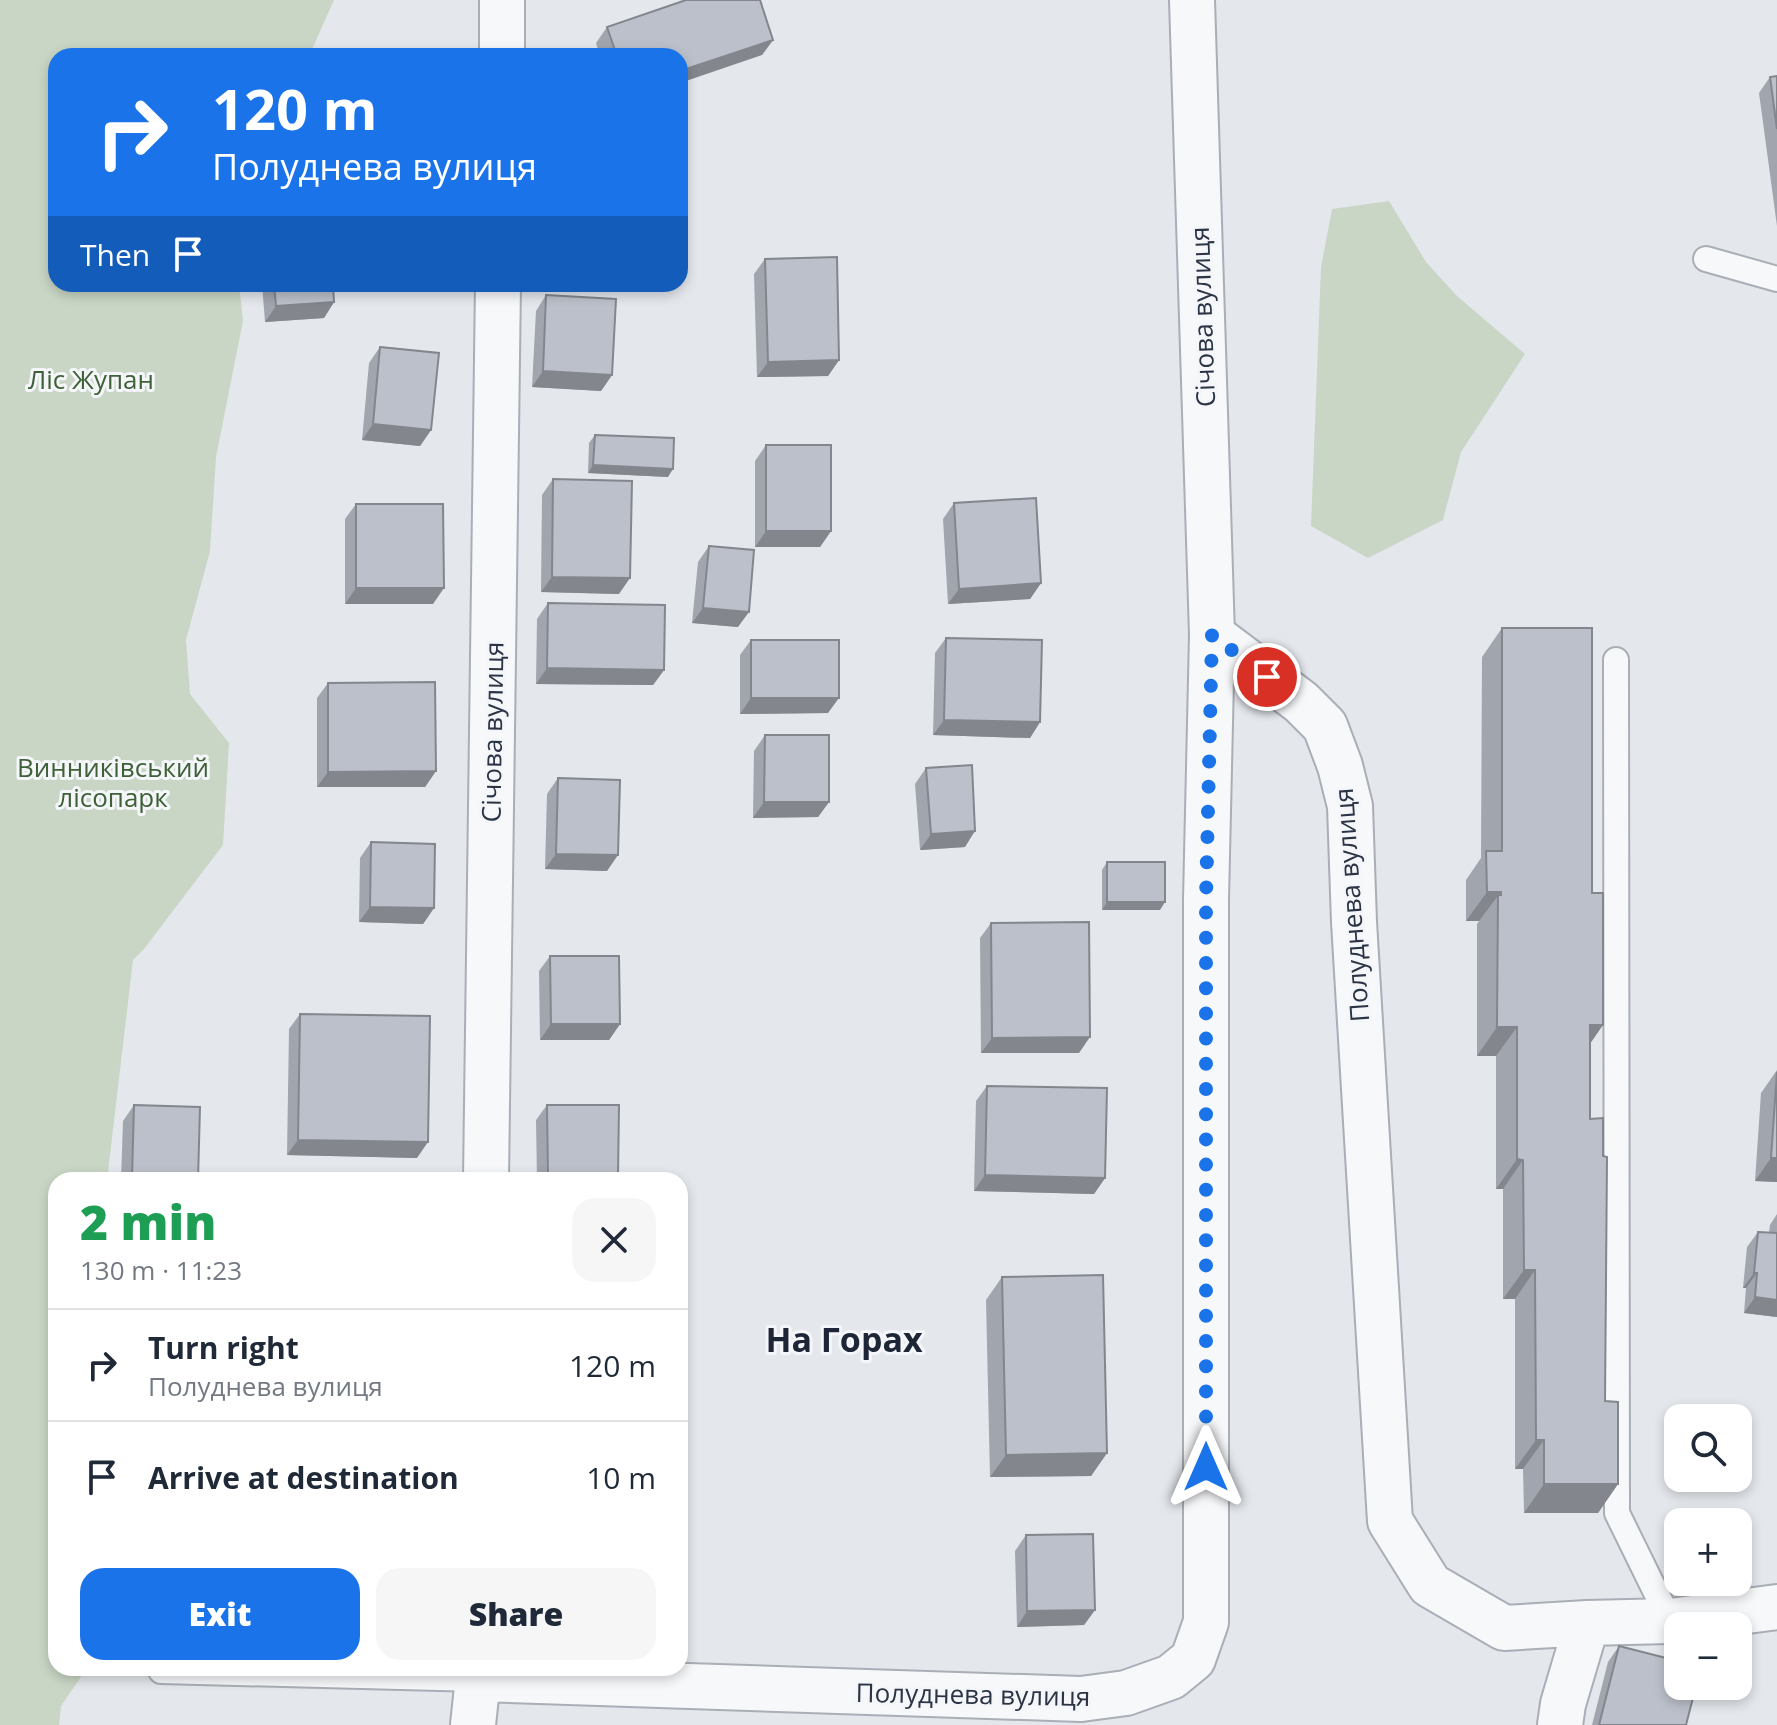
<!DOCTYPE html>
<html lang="en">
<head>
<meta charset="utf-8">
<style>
  body { margin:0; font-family:"Open Sans",sans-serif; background:#f6f6f7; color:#1f2937; height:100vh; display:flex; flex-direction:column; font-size:30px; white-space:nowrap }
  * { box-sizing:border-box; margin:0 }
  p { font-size:26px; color:#747a83 }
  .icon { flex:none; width:44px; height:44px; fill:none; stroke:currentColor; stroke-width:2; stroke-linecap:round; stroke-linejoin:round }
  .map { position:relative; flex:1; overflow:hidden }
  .side { position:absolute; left:48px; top:1172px; width:640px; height:504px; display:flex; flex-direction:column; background:#fff; border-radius:24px; box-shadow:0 4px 12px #0003 }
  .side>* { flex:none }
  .banner { position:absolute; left:48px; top:48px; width:640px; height:244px; border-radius:24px; box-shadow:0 4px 12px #0003; background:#1a73e8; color:#fff; overflow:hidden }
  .tools { position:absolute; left:1664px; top:1404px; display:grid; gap:16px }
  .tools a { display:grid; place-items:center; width:88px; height:88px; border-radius:16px; background:#fff; box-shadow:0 4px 12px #0003; font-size:40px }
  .pin { position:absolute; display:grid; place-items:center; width:68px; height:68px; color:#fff; margin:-34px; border:4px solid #fff; border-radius:50%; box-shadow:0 2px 8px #0007 }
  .me { position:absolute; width:88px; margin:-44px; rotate:0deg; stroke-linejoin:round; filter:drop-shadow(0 0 6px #0008) }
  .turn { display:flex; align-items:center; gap:28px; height:168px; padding:0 32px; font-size:36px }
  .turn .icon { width:104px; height:104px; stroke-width:2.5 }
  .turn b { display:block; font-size:56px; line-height:68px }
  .then { display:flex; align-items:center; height:76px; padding:0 32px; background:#0003; gap:16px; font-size:30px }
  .round { display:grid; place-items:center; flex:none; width:84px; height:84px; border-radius:24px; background:#f6f6f7 }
  .headline { display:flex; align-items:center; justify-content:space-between; height:136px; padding:0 32px }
  h1 { font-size:48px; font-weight:800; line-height:60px; color:#1e9e55 }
  .button { display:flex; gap:16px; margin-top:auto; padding:16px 32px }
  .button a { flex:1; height:92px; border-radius:24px; background:#1a73e8; color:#fff; font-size:32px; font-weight:800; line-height:92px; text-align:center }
  .button a+a { background:#f6f6f7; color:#1f2937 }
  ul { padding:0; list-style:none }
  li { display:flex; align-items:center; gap:24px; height:112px; padding:0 32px; border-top:2px solid #e0e1e3 }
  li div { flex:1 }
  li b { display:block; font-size:30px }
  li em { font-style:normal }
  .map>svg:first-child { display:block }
  .green { fill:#c9d6c5 }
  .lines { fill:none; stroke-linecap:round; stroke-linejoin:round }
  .service-casing { stroke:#a9aeb7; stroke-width:28 }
  .minor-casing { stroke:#a9aeb7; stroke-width:48 }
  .service { stroke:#f7f8fa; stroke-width:24 }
  .minor { stroke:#f7f8fa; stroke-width:44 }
  .wall { fill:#a1a5ae }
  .shaded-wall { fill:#83868d }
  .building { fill:#bbc0ca; stroke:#83868d; stroke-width:2 }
  .route { stroke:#1a73e8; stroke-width:14; stroke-dasharray:0 25.2 }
  .labels { text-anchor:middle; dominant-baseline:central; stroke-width:6; stroke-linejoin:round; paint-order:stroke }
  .street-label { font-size:26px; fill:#2b3445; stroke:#f4f6f9 }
  .park-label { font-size:26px; fill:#3f6138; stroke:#f4f6f9 }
  .district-label { font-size:34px; font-weight:bold; fill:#1d2536; stroke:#f4f6f9 }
</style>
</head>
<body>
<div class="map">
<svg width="1777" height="1725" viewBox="0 0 1777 1725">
  <rect width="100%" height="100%" fill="#e4e7ec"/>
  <!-- green -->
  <path class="green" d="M0,0h334l-25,56h-253v228h183l4,37 -27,136 -6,94 -24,89 4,54 39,49 -6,102 -79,104 -11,11 -26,220h-51v488h31l-26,38 -2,19h-59z
    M1389,201l37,61 31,34 68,58 -64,98 -18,68 -75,38 -57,-32 10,-259 11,-58z"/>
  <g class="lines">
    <!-- service casing -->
    <g class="service-casing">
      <path id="service" d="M1706,259l71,20
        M1616,660l1,853 53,108
        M161,1671l318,8"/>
    </g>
    <!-- minor casing -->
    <g class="minor-casing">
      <path id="minor" d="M502,56v-56
        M1212,635l89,67 24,24 15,40 10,40 4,116 36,599 40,64 74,43 83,-5 83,-2 107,-14
        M486,1180l12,-896
        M479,1679l602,20 45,-6 45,-16 22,-18 13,-37v-722l6,-265 -20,-635
        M473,1725l6,-57
        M1560,1725l3,-21 24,-81"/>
    </g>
    <!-- service -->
    <use href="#service" class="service"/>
    <!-- minor -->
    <use href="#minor" class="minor"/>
  </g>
  <!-- wall -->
  <path class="wall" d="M607,27l166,13 -11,15 -162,1 -4,-13z
    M1777,76v150l-18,-133 11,-16z
    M765,259l74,101 -11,16 -71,1 -3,-103z
    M262,284h71l1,18 -10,16 -59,4z
    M546,295l66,80 -11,16 -69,-4 4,-76z
    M380,347l51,83 -11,16 -58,-6 7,-77z
    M595,435l73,42 -80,-4 1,-30z
    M766,445l65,86 -11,16h-65v-86z
    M553,479l66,115 -78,-2 1,-97z
    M954,503l87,80 -11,16 -82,5 -5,-85z
    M356,504l77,100h-88v-85z
    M709,546l29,81 -46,-4 6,-61z
    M548,603l116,67 -11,15 -117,-1 1,-65z
    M1502,628l88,416v75l13,37 2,245 13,83 -20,29h-74l-1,-44h-8v-170h-12v-110h-7v-133h-19v-132l2,-3h-13v-41l15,-22 1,-201z
    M946,638l94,84 -10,16 -97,-3 2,-82z
    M751,640l77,73 -88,1v-59z
    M328,683l108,88 -11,16h-108v-89z
    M765,735l64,67 -11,15 -65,1 1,-67z
    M926,768l39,79 -45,3 -5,-66z
    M558,778l49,93 -62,-2 2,-75z
    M371,842l63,66 -11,16 -64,-2 1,-64z
    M1107,862l53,48h-58v-40z
    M991,923l88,130h-98l-1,-115z
    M550,956l70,68 -11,16h-69l-1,-69z
    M300,1014l117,144 -130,-3 2,-126z
    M1777,1070v112l-22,-1 6,-88z
    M987,1086l118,92 -11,16 -120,-3 2,-90z
    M134,1105l64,75h-77l2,-59z
    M547,1105l71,72 -2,3h-79l-1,-60z
    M1777,1214v103l-33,-4 2,-25h-3l4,-41 11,-15 11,1 1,-8z
    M1002,1277l105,176 -16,23 -101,1 -4,-177z
    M1026,1535l69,75 -11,15 -67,2 -2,-76z
    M1619,1646l67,79h-94l16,-63z"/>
  <!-- shaded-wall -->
  <path class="shaded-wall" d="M773,40l-11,15 -82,28v-12z
    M334,302l-10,16 -59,4 11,-16z
    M839,360l-11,16 -71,1 11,-15z
    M543,371l69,4 -11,16 -69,-4z
    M373,424l58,6 -11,16 -58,-6z
    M593,465l80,4 -5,8 -80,-4z
    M766,531h65l-11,16h-65z
    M552,577l78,1 -11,16 -78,-2z
    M1041,583l-11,16 -82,5 11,-15z
    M356,588h88l-11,16h-88z
    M703,608l46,4 -11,15 -46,-4z
    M547,668l117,2 -11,15 -117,-1z
    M751,698h88l-11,15 -88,1z
    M944,720l96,2 -10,16 -97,-3z
    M436,771l-11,16h-108l11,-15z
    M764,802h65l-11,15 -65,1z
    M975,831l-10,16 -45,3 11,-16z
    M556,854l62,1 -11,16 -62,-2z
    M1487,892h14l-22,29h-13z
    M1107,902h58l-5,8h-58z
    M370,907l64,1 -11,16 -64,-2z
    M551,1024h69l-11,16h-69z
    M1590,1025h13l-20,29z
    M1497,1027h20l-21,29h-19z
    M1090,1037l-11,16h-98l11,-15z
    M298,1140l130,2 -11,16 -130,-3z
    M1771,1158h6v24l-22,-1z
    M1517,1159l6,1 -20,29h-7z
    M985,1175l120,3 -11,16 -120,-3z
    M548,1176l70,1 -2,3h-71z
    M132,1178l66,2h-68z
    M1524,1270h11l-20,29h-12z
    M1754,1273h3l-11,15h-3z
    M1755,1297l22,3v17l-33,-4z
    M1536,1440h8l-21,29h-8z
    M1107,1453l-16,23 -101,1 16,-22z
    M1544,1484h74l-20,29h-74z
    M1095,1610l-11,15 -67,2 10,-16z"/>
  <!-- building -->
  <path class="building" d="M686,0h74l13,40 -93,31v-15h-63l-10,-29z
    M1777,76v53l-7,-52z
    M837,257l2,103 -71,2 -3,-103z
    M274,284h59l1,18 -58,4z
    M546,295l70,4 -4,76 -69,-4z
    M380,347l59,6 -8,77 -58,-6z
    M595,435l79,3 -1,31 -80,-4z
    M766,445h65v86h-65z
    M553,479l79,2 -2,97 -78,-1z
    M1036,498l5,85 -82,6 -5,-86z
    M356,504h87l1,84h-88z
    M709,546l45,4 -5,62 -46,-4z
    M548,603l117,2 -1,65 -117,-2z
    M1502,628h90v265h11v132h-13v94l13,-1v38l4,1 -2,244 13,1v82h-74v-44h-8l-1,-170h-11l-1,-110 -6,-1v-132h-20l1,-132h3v-3h-14l-1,-41h16z
    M946,638l96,2 -2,82 -96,-2z
    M751,640h88v58h-88z
    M435,682l1,89 -108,1v-89z
    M765,735h64v67h-65z
    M972,765l3,66 -44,3 -5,-66z
    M558,778l62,2 -2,75 -62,-1z
    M371,842l64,2 -1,64 -64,-1z
    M1107,862h58v40h-58z
    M1089,922l1,115 -98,1 -1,-115z
    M550,956h69l1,68h-69z
    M300,1014l130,2 -2,126 -130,-2z
    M1777,1072v86h-6z
    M987,1086l120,2 -2,90 -120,-3z
    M134,1105l66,2 -2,73 -66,-2z
    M547,1105h72l-1,72 -70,-1z
    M1758,1232l19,1v67l-22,-3 2,-24h-3z
    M1103,1275l4,178 -101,2 -4,-178z
    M1093,1534l2,76 -68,1 -1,-76z
    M1619,1646l59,15v25h18l-10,39h-87z"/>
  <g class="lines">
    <!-- route -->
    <path class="route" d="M1206,1467v-567l6,-265 55,42"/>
  </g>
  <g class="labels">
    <!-- street labels -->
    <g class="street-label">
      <text transform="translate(1202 317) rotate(-92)">Січова вулиця</text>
      <text transform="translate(492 732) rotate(-89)">Січова вулиця</text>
      <text transform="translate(1351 905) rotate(-94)">Полуднева вулиця</text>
      <text transform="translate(973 1694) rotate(1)">Полуднева вулиця</text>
    </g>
    <!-- park labels -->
    <g class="park-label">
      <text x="91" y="379">Ліс Жупан</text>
      <text x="113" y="767">Винниківський<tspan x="113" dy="30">лісопарк</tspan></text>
    </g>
    <!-- district labels -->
    <g class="district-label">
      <text x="844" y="1339">На Горах</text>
    </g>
  </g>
</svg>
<div class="tools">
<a><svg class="icon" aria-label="search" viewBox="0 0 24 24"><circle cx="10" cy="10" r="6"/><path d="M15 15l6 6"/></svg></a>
<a>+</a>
<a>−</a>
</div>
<div class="pin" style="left:1267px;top:677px;background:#d93025"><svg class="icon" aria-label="arrive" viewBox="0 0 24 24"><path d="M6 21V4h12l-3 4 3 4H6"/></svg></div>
<svg class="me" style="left:1206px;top:1467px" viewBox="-20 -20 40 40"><path d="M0-17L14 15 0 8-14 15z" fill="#1a73e8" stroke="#fff" stroke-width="4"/></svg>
<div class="banner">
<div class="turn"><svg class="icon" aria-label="right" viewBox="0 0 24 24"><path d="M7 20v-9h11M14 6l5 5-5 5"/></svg><div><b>120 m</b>Полуднева вулиця</div></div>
<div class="then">Then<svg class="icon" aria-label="arrive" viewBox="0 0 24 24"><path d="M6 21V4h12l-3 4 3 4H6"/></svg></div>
</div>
<section class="side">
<div class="headline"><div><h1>2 min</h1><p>130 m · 11:23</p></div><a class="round"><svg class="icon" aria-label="close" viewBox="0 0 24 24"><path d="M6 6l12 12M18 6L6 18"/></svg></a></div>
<ul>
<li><svg class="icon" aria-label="right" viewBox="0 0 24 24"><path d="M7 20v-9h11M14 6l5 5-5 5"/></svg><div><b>Turn right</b><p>Полуднева вулиця</p></div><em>120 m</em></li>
<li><svg class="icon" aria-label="arrive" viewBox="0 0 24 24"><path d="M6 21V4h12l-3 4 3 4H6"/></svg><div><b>Arrive at destination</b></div><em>10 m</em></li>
</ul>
<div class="button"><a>Exit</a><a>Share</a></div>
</section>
</div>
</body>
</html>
